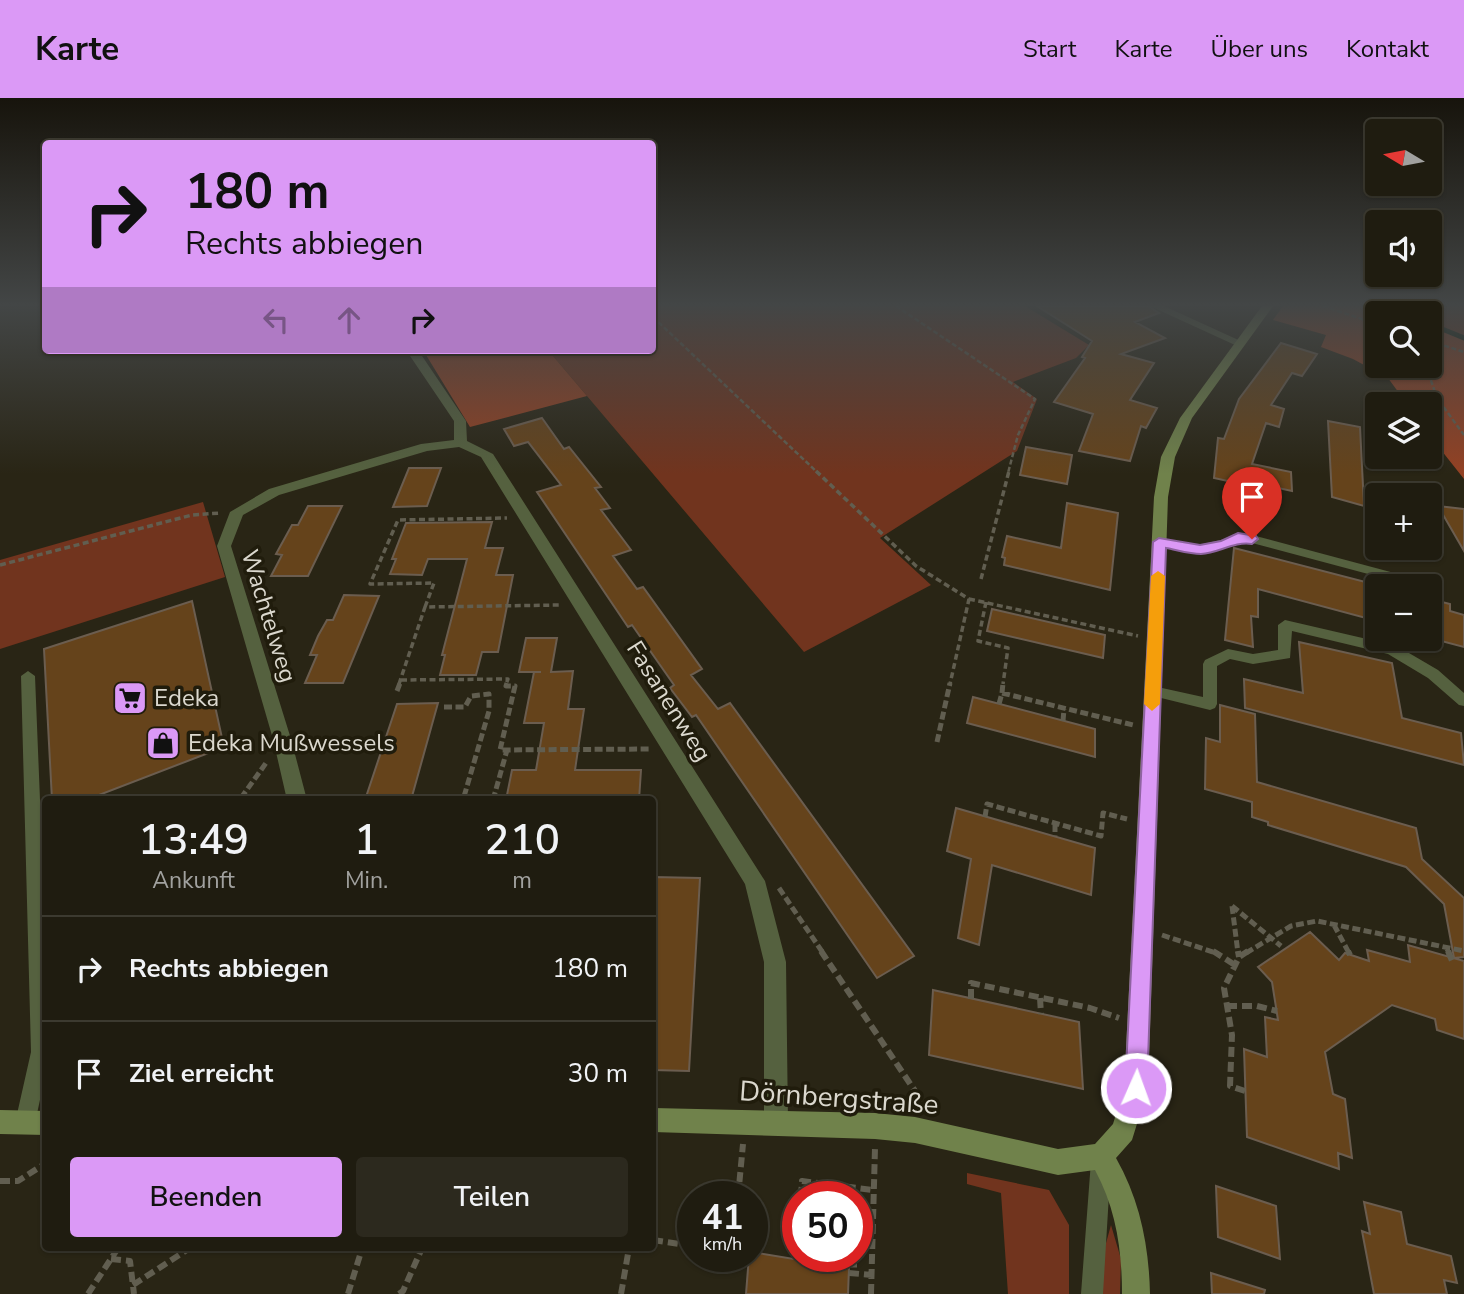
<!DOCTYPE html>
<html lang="de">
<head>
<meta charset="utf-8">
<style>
  body { margin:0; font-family:"Nunito Sans",sans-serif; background:#2c291e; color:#f1f3f6; height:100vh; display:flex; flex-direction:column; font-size:26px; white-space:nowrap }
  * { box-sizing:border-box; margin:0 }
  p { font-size:23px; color:#a1a19f }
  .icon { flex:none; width:38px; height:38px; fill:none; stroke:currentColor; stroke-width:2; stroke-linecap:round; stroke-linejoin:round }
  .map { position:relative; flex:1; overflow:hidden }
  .sheet { position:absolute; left:42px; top:698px; width:614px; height:455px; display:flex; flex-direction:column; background:#1f1c10; border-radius:7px; box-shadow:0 2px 5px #0004,0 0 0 2px #3c3a30 }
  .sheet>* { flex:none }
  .hud { position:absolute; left:42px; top:42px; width:614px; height:214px; border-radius:7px; box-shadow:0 2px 5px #0004,0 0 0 2px #3c3a30; background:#db99f6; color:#111; overflow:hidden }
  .needle { width:46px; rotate:280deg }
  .buttons { position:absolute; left:1365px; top:21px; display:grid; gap:14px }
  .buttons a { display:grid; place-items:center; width:77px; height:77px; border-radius:7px; background:#1f1c10; box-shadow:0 2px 5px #0004,0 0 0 2px #3c3a30; font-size:35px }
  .speed { position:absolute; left:677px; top:1083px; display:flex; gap:14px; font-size:35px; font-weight:700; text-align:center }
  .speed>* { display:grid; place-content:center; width:91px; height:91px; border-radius:50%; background:#1f1c10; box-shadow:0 2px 5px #0004,0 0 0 2px #3c3a30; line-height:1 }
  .speed small { font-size:18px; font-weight:400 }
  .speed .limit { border:10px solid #d22; background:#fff; color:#111 }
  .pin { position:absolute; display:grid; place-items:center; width:60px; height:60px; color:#fff; margin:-72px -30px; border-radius:50% 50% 50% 0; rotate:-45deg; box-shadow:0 0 7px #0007 }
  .pin .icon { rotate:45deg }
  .me { position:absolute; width:77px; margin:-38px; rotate:2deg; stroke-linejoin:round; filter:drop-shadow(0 0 5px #0008) }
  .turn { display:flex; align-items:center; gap:24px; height:147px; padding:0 28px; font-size:32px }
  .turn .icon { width:91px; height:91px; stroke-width:2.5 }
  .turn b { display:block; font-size:49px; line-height:60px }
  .lanes { display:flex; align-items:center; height:66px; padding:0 28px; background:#0003; justify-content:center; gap:35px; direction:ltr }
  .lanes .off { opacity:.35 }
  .eta { display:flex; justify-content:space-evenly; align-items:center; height:119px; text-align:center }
  .eta b { font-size:42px; font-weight:600; line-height:49px }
  .cta { display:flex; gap:14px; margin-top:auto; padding:14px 28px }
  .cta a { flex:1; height:80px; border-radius:7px; background:#db99f6; color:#111; font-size:28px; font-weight:600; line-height:80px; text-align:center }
  .cta a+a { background:#2c291e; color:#f1f3f6 }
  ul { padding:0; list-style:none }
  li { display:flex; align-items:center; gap:21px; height:105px; padding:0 28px; border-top:2px solid #3c3a30 }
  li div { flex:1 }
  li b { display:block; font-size:26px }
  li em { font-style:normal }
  header { display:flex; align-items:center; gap:42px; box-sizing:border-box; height:98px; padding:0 35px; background:#db99f6; color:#111 }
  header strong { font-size:33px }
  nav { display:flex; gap:38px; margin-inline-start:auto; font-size:24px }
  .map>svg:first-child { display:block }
  .green { fill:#71341e }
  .forest { fill:#934123 }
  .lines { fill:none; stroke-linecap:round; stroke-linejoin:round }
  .stream { stroke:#001807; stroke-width:5 }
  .building { fill:#65431b; stroke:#6b5d4f; stroke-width:2 }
  .path-far3 { stroke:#615e50; stroke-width:2.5; stroke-dasharray:5 2.5; stroke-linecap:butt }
  .path-far2 { stroke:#615e50; stroke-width:3.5; stroke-dasharray:6 3.5; stroke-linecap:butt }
  .path-far1 { stroke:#615e50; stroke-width:5; stroke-dasharray:8 3.5; stroke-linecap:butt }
  .path { stroke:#615e50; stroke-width:6; stroke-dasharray:10 5; stroke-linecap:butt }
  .lane { fill:#55613f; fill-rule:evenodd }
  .street { fill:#55613f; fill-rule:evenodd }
  .secondary { fill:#70824b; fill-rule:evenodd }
  .route { fill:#db99f6; stroke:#8e63a0; stroke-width:2 }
  .slow { fill:#f59e0b }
  .labels { text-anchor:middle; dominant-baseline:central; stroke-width:7; stroke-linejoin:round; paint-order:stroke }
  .street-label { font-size:24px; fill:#dbd8ce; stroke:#201c0c }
  .poi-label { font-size:24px; fill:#dbd8ce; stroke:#201c0c; text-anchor:start }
  .near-street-label { font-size:28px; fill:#dbd8ce; stroke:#201c0c }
</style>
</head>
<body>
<header>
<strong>Karte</strong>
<nav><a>Start</a><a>Karte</a><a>Über uns</a><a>Kontakt</a></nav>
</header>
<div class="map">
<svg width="1464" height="1196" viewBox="0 0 1464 1196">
  <rect width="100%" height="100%" fill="#292515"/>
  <!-- green -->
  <path class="green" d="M653,208h372l64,39 -13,13 -63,24 24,17 -20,52 -137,87 51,47 -127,67 -256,-302h105z
    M1387,208h77v33l-34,-12v-14h-32z
    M203,404l22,75 -225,72v-89z
    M967,1075l82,17 20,35v69h-61l-7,-101 -34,-9z
    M1111,1127l10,34 -1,35h-18l1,-40z"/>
  <!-- forest -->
  <path class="forest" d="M1283,208h104l11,7h-21v53h53v-39l34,12v140l-34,-43v-32h-23l-19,-26 -35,-19 -32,-12 5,-12 -53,-15z
    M423,252h125l39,46 -117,31z"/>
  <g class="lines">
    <!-- stream -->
    <path class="stream" d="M1393,208l11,7
      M1430,226l34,14"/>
  </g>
  <!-- building -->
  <path class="building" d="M1037,208h111l11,7 -24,9 30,16 -44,16 33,9 -24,37 27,8 -11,20 -5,-2 -11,35 -51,-10 14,-37 -39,-12 31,-44 -3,-1 10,-16z
    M1281,245l36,11 -15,22 -10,-3 -21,32 13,4 -5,18 -13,-4 -14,41 39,8 1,19 -37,-8v4l-41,-9 4,-40 6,1 15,-40z
    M542,320l22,31 5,-2 32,40 -6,1 15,20 -9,2 30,40 -18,6 24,33 6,-2 59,82 -11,6 27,34 12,-6 184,253 -37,22 -181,-263 -4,2 -22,-29 4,-3 -42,-60 -4,2 -91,-135 24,-7 -33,-43 -14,4 -10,-17z
    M1328,323l32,6 4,79 -32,-9z
    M1026,349l46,8 -5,29 -47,-9z
    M409,370h32l-14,38 -34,1z
    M1067,405l51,10 -8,77 -106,-25 1,-7 -3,-1 5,-21 54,12z
    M308,408h34l-34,70h-37l11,-21 -6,-1 16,-29h6z
    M1438,408l26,3v42z
    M492,424l-7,26h18l-7,27h17l-15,77h-16l-6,23h-36l5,-20h-3l25,-96h-39l-6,16 -32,-1 6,-15h-4l14,-36z
    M1234,450l143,37v36l-119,-32v28l-7,-1 2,31 -28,-7z
    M344,497l35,1 -36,87h-38l12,-28h-7l8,-19 9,-16h6z
    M1430,501l20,5v7l14,4v32l-34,-9z
    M192,503l32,146 -138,53h-34l-8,-151z
    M992,511l113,26 -2,23 -116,-27z
    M526,540h31l-6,34 22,-1 -5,38h16l-9,61h66l-2,30h-133l6,-30h24l8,-47h-20l10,-51h7h-22z
    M1299,544l93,21 10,55 59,15 3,32 -219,-57 -1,-29 59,14z
    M973,599l122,32v28l-128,-34z
    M438,605l-27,97h-46l32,-96z
    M1220,607l35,9 2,68 159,46 6,31 42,39v59l-10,1 -10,-54 -38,-37 -138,-42v-3l-16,-5v-15l-47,-13 1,-51 14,4z
    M956,710l139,40 -4,47 -99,-30 -13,80 -21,-7 13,-79 -24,-8z
    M653,779l47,1 -11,193 -36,-1z
    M1310,834l29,28 6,-7 24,8 -2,-11 43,12 -2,-17 56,16v78l-27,-9 -2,-11 -43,-14 -67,47 8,42 12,5 7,59 -14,-5 1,16 -92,-32 -3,-88 23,8 -2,-40 13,3 -6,-38 -14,-15z
    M933,892l146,32 4,67 -154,-34z
    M1216,1088l60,20 4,53 -62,-22z
    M1364,1104l37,10 6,32 44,12 6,27 -13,-3 3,14h-73l-12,-63 8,3z
    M752,1154l97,16 -1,26h-102l3,-38h3z
    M1211,1175l54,17 -1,4h-52z"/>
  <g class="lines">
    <!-- path-far3 -->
    <path class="path-far3" d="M896,208l139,93 -17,36 -10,38
      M1323,208l54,18
      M653,219l165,156
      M1430,243l34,11
      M1426,268l11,32 27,37"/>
    <!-- path-far2 -->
    <path class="path-far2" d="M816,373l100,95 53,33 -19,85
      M0,467l192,-50 28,-2
      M981,481l28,-108
      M969,501l169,37
      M986,504l-8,39 30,7 -5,36
      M425,509l9,-24 -64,1 28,-64 109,-2
      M401,582l107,-1 -2,5
      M399,586l26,-77 136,-2"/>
    <!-- path-far1 -->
    <path class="path-far1" d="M507,585l-1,3h9l-15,64 149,-1
      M397,593l3,-8
      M1002,595l1,-10
      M999,606l3,-11 131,32
      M444,609h21l6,-11 18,-2v17l-26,89
      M1063,623l1,-12
      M937,644l13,-59
      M241,700l25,-35
      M493,702l14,-50
      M985,719l2,-13 114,32 2,-23 24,6
      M1055,726v12
      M779,790l44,65
      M1232,808l49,40
      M1232,808l6,47
      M1334,827l15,28
      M1162,837l54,18
      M1447,851l2,4
      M1246,855l45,-27 26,-5 147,30"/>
    <!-- path -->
    <path class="path" d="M821,853l94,140v17
      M1213,853l22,14
      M1238,853l1,6
      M1348,853l2,4
      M1448,853l5,12
      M1040,900l1,16
      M971,901v-16l119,25 29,10
      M1227,908h30l20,5
      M1245,993l-15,-5 2,-51 -8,-47 15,-31 9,-6
      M0,1083h18l28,-18
      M738,1099l5,-53
      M801,1099l1,-16 71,9
      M653,1142l40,6
      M111,1161l19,2 4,33
      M849,1163l5,2v10
      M849,1175l23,2
      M133,1187l57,-37
      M88,1196l30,-46
      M348,1196l12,-39
      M399,1196l4,-3 19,-43
      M621,1196l8,-46
      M871,1196l4,-146"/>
    <!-- lane -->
    <path class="lane" d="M1252,437l176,47 6,4 -4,4v-4h-17l-161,-43c-31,-1 -42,15 -78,7 -8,-2 -15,-3 -21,-8l6,-4 39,7 41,-9z
      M1285,522l112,26 41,24 26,23v13l-5,-1 -31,-27 -40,-24 -96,-23 -2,27 -37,6 -23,-5 -13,7v38l-2,4 -5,2 -57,-14 -5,-1 -2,-4 2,-4 5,-1 50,11v-33l2,-4 23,-11 25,5 25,-4v-25z
      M28,573l7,5 11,273v123l-11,51 -3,7 -7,3 -7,-3 -3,-7 16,-71 -10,-376z
      M1101,1053l7,3 3,7 -8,133h-22l10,-133 3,-7z"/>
    <!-- street -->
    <path class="street" d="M1150,208h14l81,37 -10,2z
      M406,252h12l48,71 1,20 26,13 272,427 21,81 2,161 -3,9 -9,3 -9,-3 -3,-9v-161l-19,-78 -264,-427 -22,-10 -32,4 -148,44 -36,20 -12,31 60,193 16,61h-20l-14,-61 -56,-193 13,-34 39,-23 152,-45 33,-4v-19z"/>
    <!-- secondary -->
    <path class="secondary" d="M1262,208h11l-81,112 -17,39 -7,40 -20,591 -16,52 -16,18c24,42 33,88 34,136h-28c0,-44 -6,-85 -27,-124l-37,5 -143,-32 -40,-4 -222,-7v-24l222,5 40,4 143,32 37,-5 18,-20 11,-36 30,-591 7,-40 19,-39z
      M0,1012l46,1v24l-46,-1z"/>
  </g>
  <!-- sky -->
  <linearGradient id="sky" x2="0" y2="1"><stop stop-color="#17140c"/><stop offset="0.55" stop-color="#434646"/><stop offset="1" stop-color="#434646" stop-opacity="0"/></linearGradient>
  <rect width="1464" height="376" fill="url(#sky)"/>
  <!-- route -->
  <path class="route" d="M1238,435l18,3 2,3 -6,5c-18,-3 -33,9 -51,10 -11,0 -24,-4 -35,-6l-19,540 -3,8 -8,3 -8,-3 -3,-8 28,-546 6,-4 41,7 21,-4z"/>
  <!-- slow -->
  <path class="slow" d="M1158,473l7,5 -5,128 -8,7 -8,-7 7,-128z"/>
  <!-- icons -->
  <defs>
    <g id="supermarket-square" transform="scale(1.75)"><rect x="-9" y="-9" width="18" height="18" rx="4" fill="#db99f6" stroke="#201c0c"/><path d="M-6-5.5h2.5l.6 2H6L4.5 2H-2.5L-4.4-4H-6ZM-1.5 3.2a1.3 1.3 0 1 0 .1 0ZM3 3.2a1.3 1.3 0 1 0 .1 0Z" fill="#111"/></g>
    <g id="shop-square" transform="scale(1.75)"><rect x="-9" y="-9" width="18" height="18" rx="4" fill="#db99f6" stroke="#201c0c"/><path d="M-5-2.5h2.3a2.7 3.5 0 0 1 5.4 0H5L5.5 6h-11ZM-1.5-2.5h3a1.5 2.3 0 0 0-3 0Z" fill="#111"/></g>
  </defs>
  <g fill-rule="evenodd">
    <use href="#supermarket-square" x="130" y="600"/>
    <use href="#shop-square" x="163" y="645"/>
  </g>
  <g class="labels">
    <!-- street labels -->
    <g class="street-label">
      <text transform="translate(269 518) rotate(73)">Wachtelweg</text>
      <text transform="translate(669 603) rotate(58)">Fasanenweg</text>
    </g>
    <!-- poi labels -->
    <g class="poi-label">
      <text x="154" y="600">Edeka</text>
      <text x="188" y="645">Edeka Mußwessels</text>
    </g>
    <!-- near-street labels -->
    <g class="near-street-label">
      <text transform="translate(839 1000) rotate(4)">Dörnbergstraße</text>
    </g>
  </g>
</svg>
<div class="buttons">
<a><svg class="needle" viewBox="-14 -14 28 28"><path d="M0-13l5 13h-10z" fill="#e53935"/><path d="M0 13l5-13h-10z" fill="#a1a19f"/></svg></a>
<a><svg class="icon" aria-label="sound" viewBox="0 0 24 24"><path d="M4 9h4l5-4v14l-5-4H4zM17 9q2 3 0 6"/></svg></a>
<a><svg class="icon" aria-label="search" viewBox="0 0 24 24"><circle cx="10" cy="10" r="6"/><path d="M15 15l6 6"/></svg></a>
<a><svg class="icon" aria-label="layers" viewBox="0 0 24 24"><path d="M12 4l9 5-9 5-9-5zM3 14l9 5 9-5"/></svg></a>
<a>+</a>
<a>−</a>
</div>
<div class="speed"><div>41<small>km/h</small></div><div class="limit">50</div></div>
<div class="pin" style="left:1252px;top:441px;background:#d93025"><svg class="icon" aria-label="arrive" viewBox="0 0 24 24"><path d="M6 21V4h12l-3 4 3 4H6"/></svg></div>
<svg class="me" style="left:1136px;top:990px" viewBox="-20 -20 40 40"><circle r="17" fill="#db99f6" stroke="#fff" stroke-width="3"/><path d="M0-11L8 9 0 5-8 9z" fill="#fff"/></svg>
<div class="hud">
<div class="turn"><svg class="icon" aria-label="right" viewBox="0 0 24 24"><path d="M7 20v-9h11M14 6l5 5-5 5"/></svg><div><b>180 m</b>Rechts abbiegen</div></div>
<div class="lanes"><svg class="icon off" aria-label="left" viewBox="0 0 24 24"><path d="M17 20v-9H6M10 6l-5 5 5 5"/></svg><svg class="icon off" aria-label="ahead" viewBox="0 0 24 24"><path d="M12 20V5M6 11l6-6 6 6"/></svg><svg class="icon" aria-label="right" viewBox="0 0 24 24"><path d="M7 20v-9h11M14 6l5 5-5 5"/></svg></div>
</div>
<section class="sheet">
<div class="eta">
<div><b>13:49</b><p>Ankunft</p></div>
<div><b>1</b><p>Min.</p></div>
<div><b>210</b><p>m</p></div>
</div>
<ul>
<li><svg class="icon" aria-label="right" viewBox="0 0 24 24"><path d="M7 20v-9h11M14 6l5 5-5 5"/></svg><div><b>Rechts abbiegen</b></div><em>180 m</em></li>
<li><svg class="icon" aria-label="arrive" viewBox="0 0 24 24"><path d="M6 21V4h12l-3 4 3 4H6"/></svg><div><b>Ziel erreicht</b></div><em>30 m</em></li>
</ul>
<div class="cta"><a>Beenden</a><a>Teilen</a></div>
</section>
</div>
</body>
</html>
